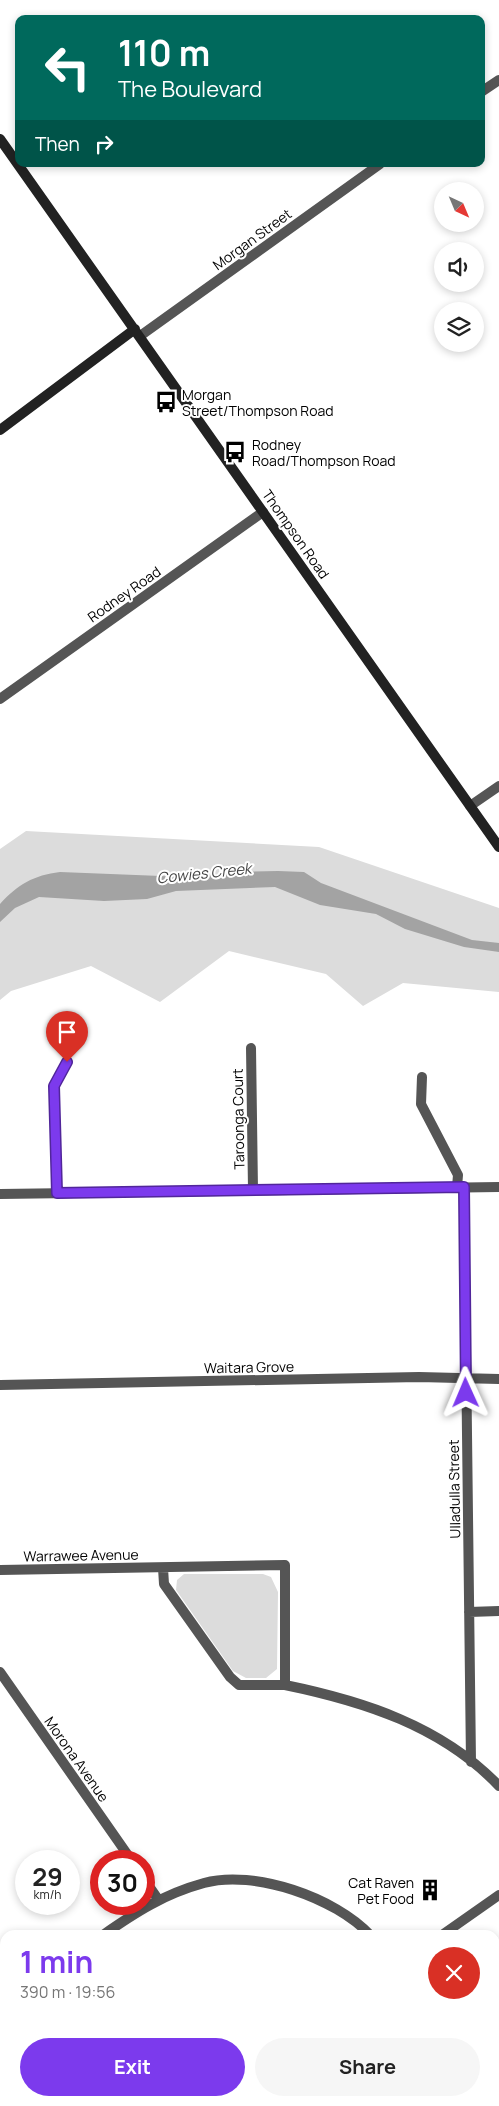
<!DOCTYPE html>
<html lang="en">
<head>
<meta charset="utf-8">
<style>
  body { margin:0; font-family:Manrope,sans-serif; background:#f6f6f6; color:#222; height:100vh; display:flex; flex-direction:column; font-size:19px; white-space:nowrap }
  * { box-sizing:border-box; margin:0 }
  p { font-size:16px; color:#767676 }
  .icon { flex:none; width:28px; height:28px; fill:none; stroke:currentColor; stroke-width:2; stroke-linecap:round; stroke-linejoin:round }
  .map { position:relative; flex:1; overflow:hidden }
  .panel { position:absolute; left:0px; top:1930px; width:500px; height:176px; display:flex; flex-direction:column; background:#fff; border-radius:15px 15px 0 0; box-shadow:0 2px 8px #0003 }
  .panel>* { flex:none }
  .top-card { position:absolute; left:15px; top:15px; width:470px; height:152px; border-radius:10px; box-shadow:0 2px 8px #0003; background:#00695c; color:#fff; overflow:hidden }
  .needle { width:32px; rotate:136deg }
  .fabs { position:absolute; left:434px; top:182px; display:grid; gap:10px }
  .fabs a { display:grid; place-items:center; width:50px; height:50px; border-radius:50%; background:#fff; box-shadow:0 2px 8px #0003; font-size:25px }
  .speed { position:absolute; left:15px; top:1850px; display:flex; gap:10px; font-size:25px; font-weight:700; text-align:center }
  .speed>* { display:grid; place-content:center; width:65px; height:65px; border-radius:50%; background:#fff; box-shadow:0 2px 8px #0003; line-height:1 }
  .speed small { font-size:12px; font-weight:400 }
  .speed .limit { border:8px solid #d22; background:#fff; color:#111 }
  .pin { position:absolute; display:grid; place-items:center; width:42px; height:42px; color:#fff; margin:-51px -21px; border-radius:50% 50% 50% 0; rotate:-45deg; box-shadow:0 0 5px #0007 }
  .pin .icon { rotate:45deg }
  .me { position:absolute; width:55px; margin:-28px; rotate:359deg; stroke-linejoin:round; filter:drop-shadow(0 0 4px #0008) }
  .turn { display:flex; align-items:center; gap:18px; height:105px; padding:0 20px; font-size:22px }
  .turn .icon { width:65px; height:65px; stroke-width:2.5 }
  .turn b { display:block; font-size:35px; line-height:42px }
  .then { display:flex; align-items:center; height:48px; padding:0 20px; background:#0003; gap:10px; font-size:19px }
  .round { display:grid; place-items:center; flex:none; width:52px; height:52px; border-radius:26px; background:#f6f6f6 }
  .headline { display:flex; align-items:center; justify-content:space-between; height:85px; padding:0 20px }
  h1 { font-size:30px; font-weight:700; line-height:38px; color:#7c3aed }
  .primary-button { display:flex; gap:10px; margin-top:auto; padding:10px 20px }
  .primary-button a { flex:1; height:58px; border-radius:30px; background:#7c3aed; color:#fff; font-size:20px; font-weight:700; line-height:58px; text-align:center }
  .primary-button a+a { background:#f6f6f6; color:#222 }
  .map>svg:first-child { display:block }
  .green { fill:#dcdcdc }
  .water { fill:#a3a3a3 }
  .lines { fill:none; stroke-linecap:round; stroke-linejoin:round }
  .minor { stroke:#555; stroke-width:10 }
  .tertiary { stroke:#555; stroke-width:10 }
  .secondary { stroke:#222; stroke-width:10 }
  .route-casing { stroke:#51269a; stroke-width:12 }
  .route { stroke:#7c3aed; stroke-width:9 }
  .labels { text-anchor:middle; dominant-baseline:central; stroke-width:4; stroke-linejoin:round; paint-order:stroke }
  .street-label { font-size:14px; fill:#000; stroke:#fff }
  .poi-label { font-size:14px; fill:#000; stroke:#fff; text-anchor:start }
  .water-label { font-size:15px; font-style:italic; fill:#444; stroke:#fff }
</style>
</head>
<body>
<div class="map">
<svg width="499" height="2106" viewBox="0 0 499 2106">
  <rect width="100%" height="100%" fill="#fff"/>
  <!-- green -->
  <path class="green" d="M26,831l293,16 180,61v84l-96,-9 -40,23 -37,-32 -97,-23 -69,51 -69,-36 -80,25 -11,9v-151z
    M184,1574h79l8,3 7,15 -1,77 -11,9h-20l-13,-7 -57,-81 1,-10z
    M499,2010v64l-4,-5v-56z"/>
  <!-- water -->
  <path class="water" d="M278,871l26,1 17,11 151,57 27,3v9l-35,-5 -59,-18 -29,-15 -56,-9 -45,-18 -99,4 -29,8 -43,2 -65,-4 -24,11 -15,14v-18c17,-19 34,-29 60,-32l126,5 51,-5z"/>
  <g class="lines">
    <!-- minor -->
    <path class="minor" d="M481,92l18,-12
      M140,336l240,-172
      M0,699l263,-187
      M470,806l29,-20
      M251,1048l2,142
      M422,1077l-1,27 37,71 -1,12
      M464,1187l7,575
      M57,1193l-3,-107 13,-24
      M0,1385l419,-8 80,2
      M0,1570l285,-5v120h-46l-9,-8 -66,-93 -1,-16
      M469,1612l30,-1
      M0,1672l132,189
      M285,1685c78,16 157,41 214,101
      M144,1879l14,20
      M103,1935c33,-23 61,-41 101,-52 50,-14 132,15 166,52
      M442,1935l57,-40
      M0,2005l5,-3
      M491,2101l3,5
      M202,2106l7,-5"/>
    <!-- tertiary -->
    <path class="tertiary" d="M0,1194l499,-7"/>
    <!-- secondary -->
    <path class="secondary" d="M0,139l499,708
      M0,430l135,-101"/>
  </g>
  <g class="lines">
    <!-- route casing -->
    <g class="route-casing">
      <path id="route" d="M67,1062l-13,24 3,107 407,-6 2,206"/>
    </g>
    <!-- route -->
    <use href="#route" class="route"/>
  </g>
  <!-- icons -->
  <defs>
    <g id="bus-bare" transform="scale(1.725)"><path d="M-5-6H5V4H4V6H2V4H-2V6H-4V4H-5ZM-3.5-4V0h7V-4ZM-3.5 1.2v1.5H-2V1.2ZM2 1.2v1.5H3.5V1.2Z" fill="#000" stroke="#fff" stroke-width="2.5" paint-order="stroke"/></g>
    <g id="building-bare" transform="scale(1.725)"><path d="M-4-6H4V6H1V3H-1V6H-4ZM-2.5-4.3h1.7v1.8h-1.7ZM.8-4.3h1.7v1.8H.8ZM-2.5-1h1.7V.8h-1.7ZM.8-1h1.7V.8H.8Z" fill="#000" stroke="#fff" stroke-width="2.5" paint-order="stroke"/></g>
  </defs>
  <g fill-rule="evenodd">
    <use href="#bus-bare" x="166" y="402"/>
    <use href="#bus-bare" x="235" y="452"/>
    <use href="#building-bare" x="430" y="1890"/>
  </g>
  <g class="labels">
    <!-- street labels -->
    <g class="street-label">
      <text transform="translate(252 239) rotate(-36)">Morgan Street</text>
      <text transform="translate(296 534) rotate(55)">Thompson Road</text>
      <text transform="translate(124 594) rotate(-35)">Rodney Road</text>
      <text transform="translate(238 1119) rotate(-91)">Taroonga Court</text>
      <text transform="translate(249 1367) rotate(-1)">Waitara Grove</text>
      <text transform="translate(454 1489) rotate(-91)">Ulladulla Street</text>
      <text transform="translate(81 1555) rotate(-1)">Warrawee Avenue</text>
      <text transform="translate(77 1759) rotate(55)">Morona Avenue</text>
    </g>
    <!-- poi labels -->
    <g class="poi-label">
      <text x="182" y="394">Morgan<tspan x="182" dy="16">Street/Thompson Road</tspan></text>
      <text x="252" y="444">Rodney<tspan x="252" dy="16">Road/Thompson Road</tspan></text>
      <text x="414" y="1882" text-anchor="end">Cat Raven<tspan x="414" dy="16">Pet Food</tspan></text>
    </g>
    <!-- water labels -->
    <g class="water-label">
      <text transform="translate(204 873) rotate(-6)">Cowies Creek</text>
    </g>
  </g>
</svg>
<div class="fabs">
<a><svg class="needle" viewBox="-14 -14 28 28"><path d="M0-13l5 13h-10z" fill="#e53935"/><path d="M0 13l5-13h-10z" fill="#767676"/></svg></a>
<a><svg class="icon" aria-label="sound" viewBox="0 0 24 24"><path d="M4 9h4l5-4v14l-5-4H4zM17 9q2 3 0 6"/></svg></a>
<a><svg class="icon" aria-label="layers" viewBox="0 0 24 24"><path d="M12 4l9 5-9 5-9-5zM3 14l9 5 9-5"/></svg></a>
</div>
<div class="speed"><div>29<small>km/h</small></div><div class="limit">30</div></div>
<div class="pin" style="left:67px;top:1062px;background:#d93025"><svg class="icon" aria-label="arrive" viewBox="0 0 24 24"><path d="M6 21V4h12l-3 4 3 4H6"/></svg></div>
<svg class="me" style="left:466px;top:1393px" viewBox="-20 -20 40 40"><path d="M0-17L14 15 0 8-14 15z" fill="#7c3aed" stroke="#fff" stroke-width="4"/></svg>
<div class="top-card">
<div class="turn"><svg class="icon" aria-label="left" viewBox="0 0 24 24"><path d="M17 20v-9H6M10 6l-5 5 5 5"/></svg><div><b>110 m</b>The Boulevard</div></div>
<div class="then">Then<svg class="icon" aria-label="right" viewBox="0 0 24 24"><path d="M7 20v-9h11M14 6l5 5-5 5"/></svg></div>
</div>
<section class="panel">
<div class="headline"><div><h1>1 min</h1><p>390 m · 19:56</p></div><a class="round" style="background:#d93025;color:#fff"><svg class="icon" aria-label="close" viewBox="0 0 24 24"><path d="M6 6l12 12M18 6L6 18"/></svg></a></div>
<div class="primary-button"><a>Exit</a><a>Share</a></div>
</section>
</div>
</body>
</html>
